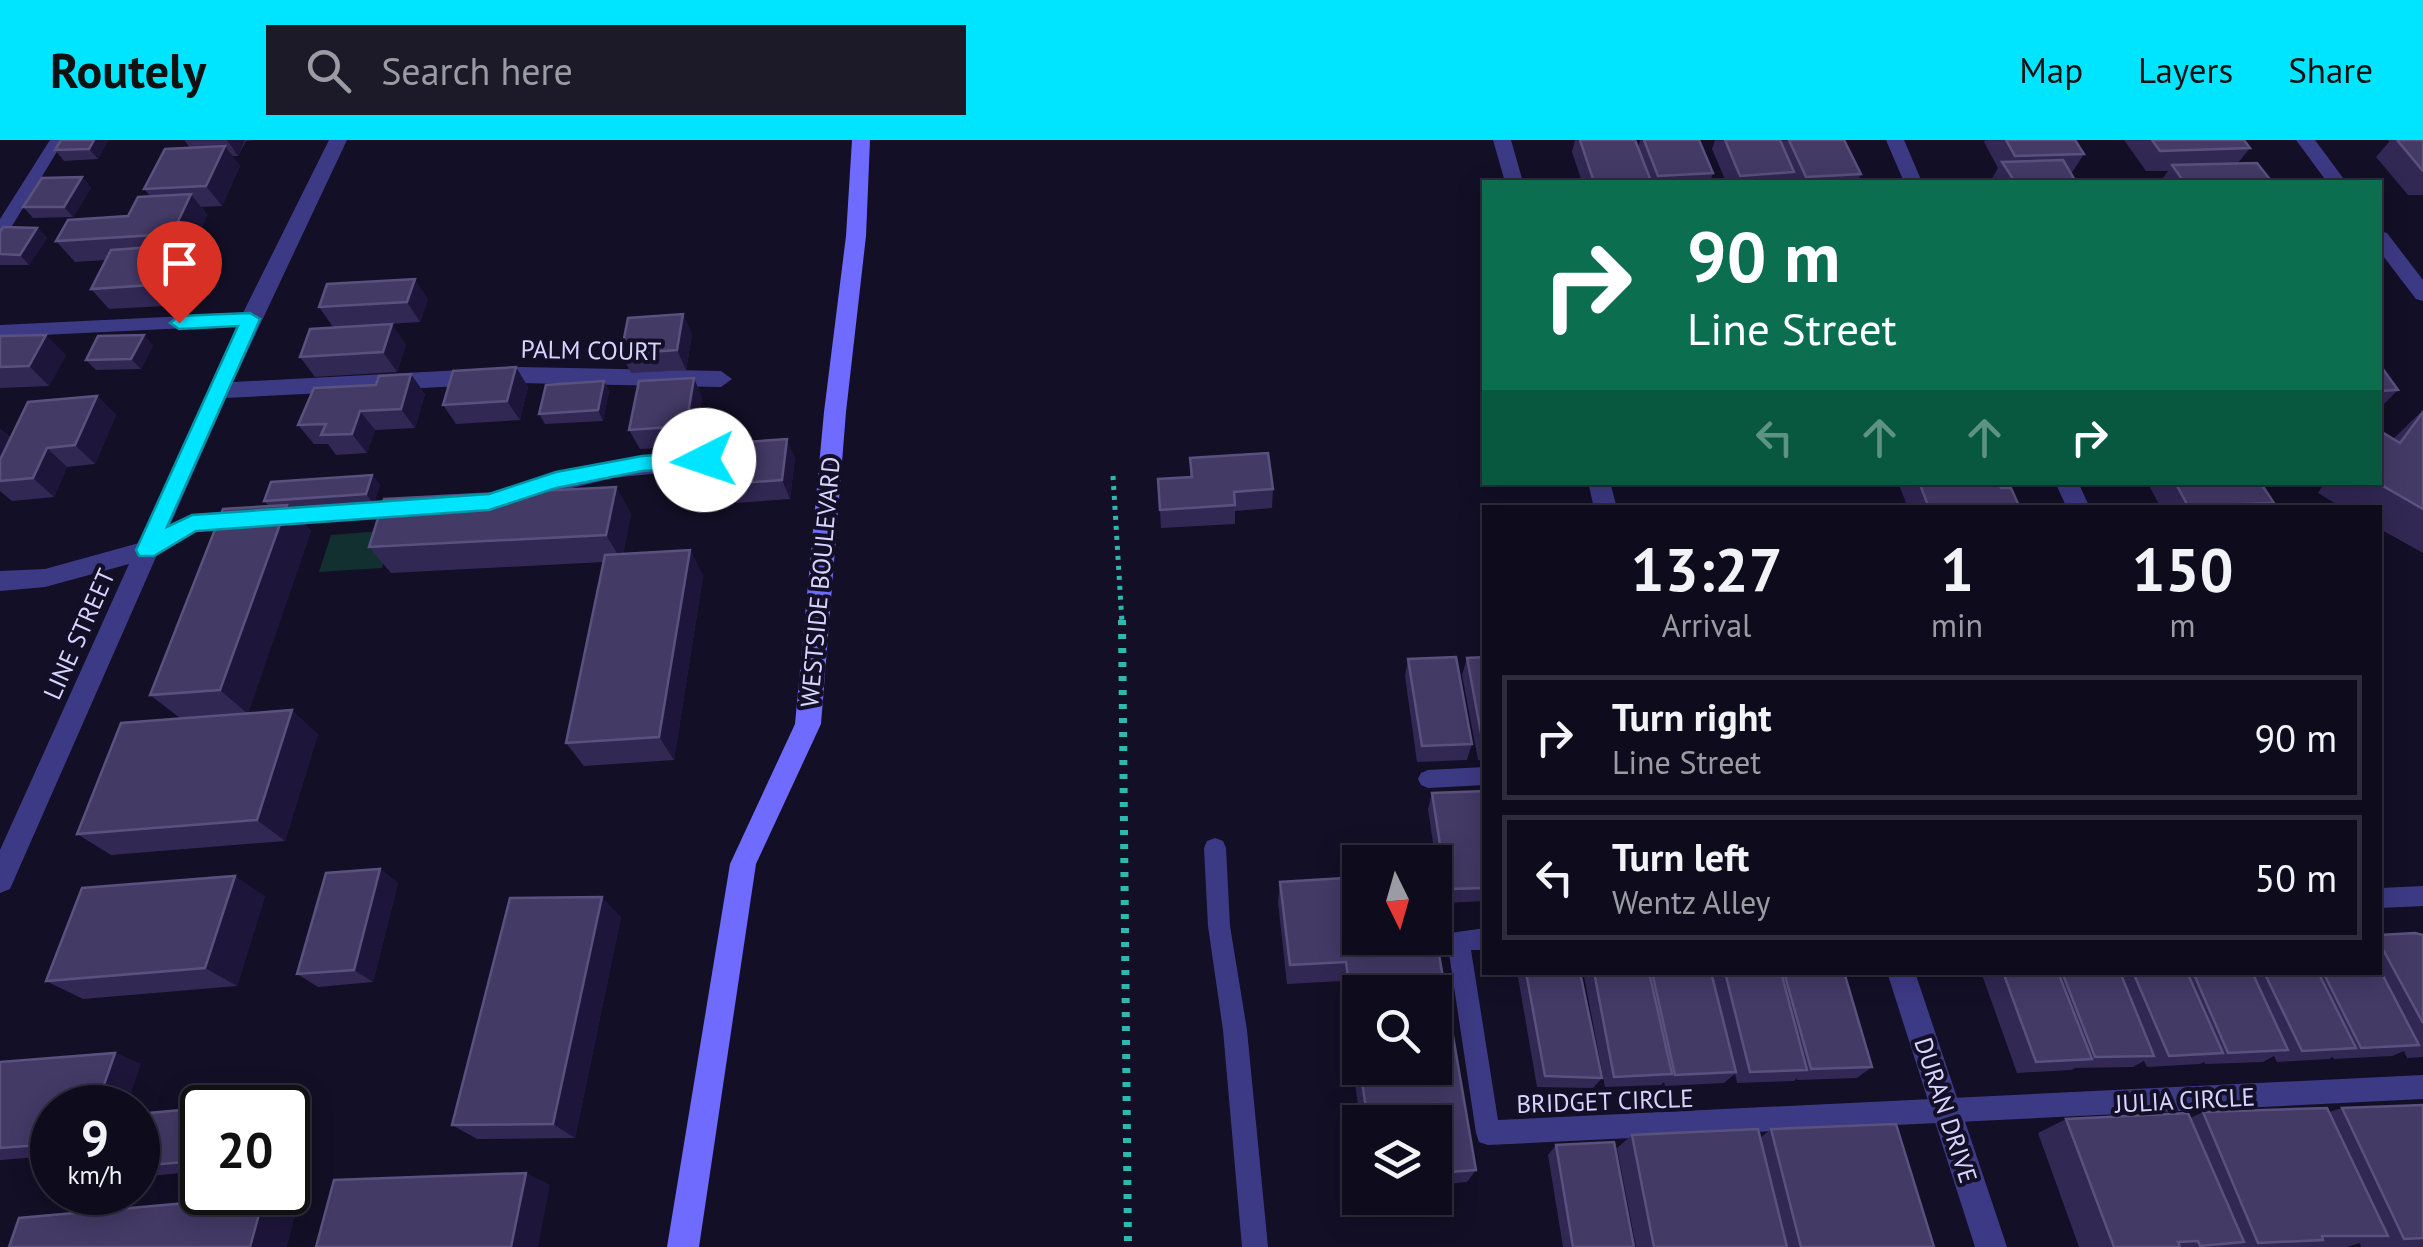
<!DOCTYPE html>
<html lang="en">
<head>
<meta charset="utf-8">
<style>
  body { margin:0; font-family:"PT Sans",sans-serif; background:#1c1929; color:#f1f3f6; height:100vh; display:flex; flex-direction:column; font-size:38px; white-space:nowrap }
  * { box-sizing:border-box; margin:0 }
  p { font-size:32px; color:#9b9ba3 }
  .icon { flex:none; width:55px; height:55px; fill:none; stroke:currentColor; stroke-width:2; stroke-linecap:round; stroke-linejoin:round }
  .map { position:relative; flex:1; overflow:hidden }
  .details { position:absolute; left:1482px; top:365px; width:900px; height:470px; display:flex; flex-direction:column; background:#0e0b1c; border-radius:0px; box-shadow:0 5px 25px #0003,0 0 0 2px #2e2b3b }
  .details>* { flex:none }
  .banner { position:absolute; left:1482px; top:40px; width:900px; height:305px; border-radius:0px; box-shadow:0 5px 25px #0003,0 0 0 2px #2e2b3b; background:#0b6e4f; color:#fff; overflow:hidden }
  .needle { width:65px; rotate:175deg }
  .fabs { position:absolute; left:1342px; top:705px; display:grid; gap:20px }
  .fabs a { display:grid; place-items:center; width:110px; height:110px; border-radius:0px; background:#0e0b1c; box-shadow:0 5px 25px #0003,0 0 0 2px #2e2b3b; font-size:50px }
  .speed { position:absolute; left:30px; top:945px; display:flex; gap:20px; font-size:50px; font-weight:700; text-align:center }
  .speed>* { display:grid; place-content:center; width:130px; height:130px; border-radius:50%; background:#0e0b1c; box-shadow:0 5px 25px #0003,0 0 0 2px #2e2b3b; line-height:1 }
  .speed small { font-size:25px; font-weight:400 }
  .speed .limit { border:5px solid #111; border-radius:15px; background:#fff; color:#111 }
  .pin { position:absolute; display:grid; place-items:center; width:85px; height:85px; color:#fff; margin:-102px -42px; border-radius:50% 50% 50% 0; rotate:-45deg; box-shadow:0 0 10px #0007 }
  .pin .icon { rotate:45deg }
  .me { position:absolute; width:110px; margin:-55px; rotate:266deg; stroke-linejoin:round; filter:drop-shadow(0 0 8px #0008) }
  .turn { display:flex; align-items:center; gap:35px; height:210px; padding:0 40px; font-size:45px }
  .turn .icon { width:130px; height:130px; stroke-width:2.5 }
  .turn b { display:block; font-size:70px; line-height:85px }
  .lanes { display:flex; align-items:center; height:95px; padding:0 40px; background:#0003; justify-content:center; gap:50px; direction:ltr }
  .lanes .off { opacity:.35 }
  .eta { display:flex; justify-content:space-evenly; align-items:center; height:170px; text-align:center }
  .eta b { font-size:60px; font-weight:600; line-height:70px }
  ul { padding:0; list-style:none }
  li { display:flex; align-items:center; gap:30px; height:125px; margin:0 20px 15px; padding:0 20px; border:5px solid #2e2b3b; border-radius:0px }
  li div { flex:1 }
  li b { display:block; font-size:38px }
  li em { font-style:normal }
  header { display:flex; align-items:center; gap:60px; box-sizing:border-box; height:140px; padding:0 50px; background:#00e5ff; color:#111 }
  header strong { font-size:48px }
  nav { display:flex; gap:55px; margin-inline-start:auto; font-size:35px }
  .search { width:700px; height:90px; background:#1c1929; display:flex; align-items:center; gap:25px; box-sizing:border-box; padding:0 35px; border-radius:0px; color:#9b9ba3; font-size:38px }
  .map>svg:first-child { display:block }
  .green { fill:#12302f }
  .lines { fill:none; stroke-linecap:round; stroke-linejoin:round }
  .path-far1 { stroke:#2fb8b0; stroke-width:5; stroke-dasharray:4 6; stroke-linecap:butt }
  .path { stroke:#2fb8b0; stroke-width:8; stroke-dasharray:5 9; stroke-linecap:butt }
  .lane { fill:#3d3a85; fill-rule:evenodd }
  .street { fill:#3d3a85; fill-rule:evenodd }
  .secondary { fill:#6f6bff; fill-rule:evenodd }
  .wall { fill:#312854 }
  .shaded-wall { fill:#1d163a }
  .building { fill:#433a66; stroke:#5a527e; stroke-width:2.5 }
  .route { fill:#00e5ff; stroke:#0095a6; stroke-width:2.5 }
  .labels { text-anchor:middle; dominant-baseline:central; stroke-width:8; stroke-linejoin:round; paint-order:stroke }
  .street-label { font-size:25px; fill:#d9d4ff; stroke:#130f26 }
</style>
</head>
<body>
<header>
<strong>Routely</strong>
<div class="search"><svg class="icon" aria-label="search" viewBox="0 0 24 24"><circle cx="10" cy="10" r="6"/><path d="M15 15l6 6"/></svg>Search here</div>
<nav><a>Map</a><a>Layers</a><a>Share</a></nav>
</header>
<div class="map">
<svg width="2423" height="1107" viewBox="0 0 2423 1107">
  <rect width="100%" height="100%" fill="#130f26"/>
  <!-- green -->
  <path class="green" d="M393,390l-11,38 -63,4 12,-37z"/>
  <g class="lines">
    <!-- path-far1 -->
    <path class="path-far1" d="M1113,336l9,147"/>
    <!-- path -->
    <path class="path" d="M1122,480l6,627"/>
    <!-- lane -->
    <path class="lane" d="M50,0h14l-58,96 -6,1v-18z
      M250,173l8,6 -8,6 -250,12v-12z
      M734,311l9,7 -9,7 -121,13 -118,29 -9,-7 9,-7c78,-24 157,-36 239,-42z
      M406,361l9,7 -9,7 -135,10 -9,-7 9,-7z
      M242,373l7,2 2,5 -2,5 -54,5 -49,27 -9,-7 2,-5 53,-29z
      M1485,627v18l-57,3 -7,-3 -3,-6 3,-6 7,-3z
      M1215,698l8,3 3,7 4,78 17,104 21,217h-26l-19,-217 -15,-104 -4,-78 3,-7z
      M2423,746v20l-43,2v-20z
      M1485,788v22h-14l27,170 925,-45v24l-935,46 -9,-3 -3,-9 -29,-193 3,-7z"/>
    <!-- street -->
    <path class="street" d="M329,0h18l-114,242 286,-15 202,4 11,8 -11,8 -202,-4 -293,15 -216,491 -10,4v-43l129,-286 -84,23 -45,4v-20l45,-2 94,-26 101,-224z
      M1493,0h18l12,42h-18z
      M1886,0h18l18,42h-18z
      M2296,0h19l31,42h-19z
      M2380,91l7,2 36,47v21l-7,-2 -36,-47z
      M1588,342h22l7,26h-23z
      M2055,342h23l12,26h-23z
      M1887,832h28l92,275h-32z"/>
    <!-- secondary -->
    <path class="secondary" d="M852,0h18l-4,96 -20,176 -25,312 -65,140 -57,383h-32l63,-383 65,-140 29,-312 22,-176z"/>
  </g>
  <!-- wall -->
  <path class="wall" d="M108,0l-10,19 -34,2 -9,-11z
    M184,0h72l-10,1 -8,15h-6l8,10 -18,40 -21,1 6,8 -17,37 10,13 -17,40 -74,4 -18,-20 15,-29 -31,2 -19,-21 72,-25 22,-20 -6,-7 46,-41z
    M1575,0h60l3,8 2,-8h59l14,33 -3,9h-128l-10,-30z
    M1715,0h65l1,3 1,-3h62l17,34 -4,8h-131l-14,-33z
    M1985,0h90l9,14 -13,20 5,8h-86l8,-14 -14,-26z
    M2124,0h120l6,8 -12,15 34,19h-112l8,-11h-22z
    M2388,0h35v55h-15l-32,-38 13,-15z
    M82,37l9,11 -18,29 -40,1 -10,-11z
    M37,88l10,10 -18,27h-29v-33z
    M428,159l-8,23 -87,5 -14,-20z
    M683,174l9,21 -6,35 -55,3 -10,-19z
    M0,196l66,19 -17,31 -49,2z
    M406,204l-9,28 -82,5 -15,-20z
    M153,205l-12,24 -45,1 -10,-10z
    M2380,225l18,25 -18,18z
    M516,227l12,20 -8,33 -64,4 -13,-19z
    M694,238l8,20 -7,48 -55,3 -11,-19z
    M604,241l5,10 -6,30 -58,3 -6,-10z
    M425,254l-10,34 -40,2 -8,23 -31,2 -8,-11h-14l-16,-19z
    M97,256l19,19 -21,49 -28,3 -13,30 -42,4 -12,-10v-62l11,9z
    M2423,270v143l-43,-24v-21h-37l-25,-15 7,-11h55l13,-43z
    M795,318l-5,41 -55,4 -9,-19z
    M1190,318l83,31 -1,19 -37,3v13l-74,4 -3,-49 32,-1z
    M372,335l8,10 -6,19 -83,5 20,22 -63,182 70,21 -33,107 -174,14 -34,-21 103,-116 -30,-23 119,-189 -5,-5z
    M1898,342h100l3,6 19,20h-112z
    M2147,342h113l14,21 -5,5h-108z
    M616,347l15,27 -8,40 67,-4 13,26 -29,184 -90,6 -18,-23 38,-181 -213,11 -22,-26z
    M1485,517v103h-7l-16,-85 5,-17z
    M1408,519l64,85 -5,16 -50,2 -12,-86z
    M1485,651v110l-43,2 -14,-94 4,-16z
    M380,729l18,14 -25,99 -55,5 -21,-13z
    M1360,737l116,293 -9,12 -32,3v-63h-75l-18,-141 -55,3 -9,-82 2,-20z
    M265,756l-28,90 -154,13 -37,-18z
    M621,777l-46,221 -98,1 -25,-14z
    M2380,795h43v122l-16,1 -3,-7 -12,5 -58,3 -1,-2 -4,2 -52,3 -3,-6 -11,6 -58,2 -1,-2 -4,2 -53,3 -3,-6 -11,6 -58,1 -4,2 -54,3 -36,-101h399z
    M1521,832h59l22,106 -9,10 -56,-1 -19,-110z
    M1586,832h258l28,95 -15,11 -60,2v-2l-3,3 -57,2 -2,-9 -11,9 -59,3 -1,-4 -3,3 -56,2 -21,-111z
    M115,913l26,11 -89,44v48l-52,4v-98z
    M2423,965v142h-62l-1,-4 -13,4h-268l-41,-114 28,-14 124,-1 13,-6h126l13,-4z
    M202,968v63l-64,6v-63z
    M1771,989l163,118h-298l-19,-99 15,-13 128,3z
    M1556,1005l78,102h-71l-15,-92z"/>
  <!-- shaded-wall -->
  <path class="shaded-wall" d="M94,0h14l-10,19 -9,-10z
    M227,0h18l-7,16z
    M225,6l15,20 -18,40 -16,-20z
    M82,37l9,11 -18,29 -9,-10z
    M191,54l16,21 -17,37 10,13 -17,40 -17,-21 17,-37 -11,-13z
    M37,88l10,10 -18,27 -9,-10z
    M415,139l13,20 -8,23 -13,-20z
    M683,174l9,21 -6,35 -9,-20z
    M392,184l14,20 -9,28 -14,-20z
    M46,195l20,20 -17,31 -20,-20z
    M144,195l9,10 -12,24 -10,-10z
    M516,227l12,20 -8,33 -13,-19z
    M411,234l14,20 -10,34 -14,-19z
    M694,238l8,20 -7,48 -9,-20z
    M604,241l5,10 -6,30 -5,-11z
    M97,256l19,19 -21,49 -20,-19z
    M360,271l15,19 -8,23 -15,-19z
    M0,289l12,11 -12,22z
    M787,299l8,19 -5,41 -8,-19z
    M47,308l20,19 -13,30 -21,-19z
    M372,335l8,10 -6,19 -8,-10z
    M616,347l15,27 -9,47 -16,-26z
    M287,365l24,26 -63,183 -28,-24z
    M690,410l13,26 -29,184 -15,-23z
    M292,570l26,24 -33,107 -28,-21z
    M380,729l18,14 -25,99 -19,-12z
    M235,736l30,20 -28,90 -32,-18z
    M602,757l19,20 -46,221 -22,-14z
    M115,913l26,11 -15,44h-30z
    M202,991v32l-6,-2z
    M526,1033l24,12 -12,62h-27z
    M264,1056l33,12 -10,39h-37z"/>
  <!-- building -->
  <path class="building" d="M61,0h33l-5,9 -34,1z
    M1580,0h55l16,41 -57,1z
    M1644,0h55l14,33 -55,3z
    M1725,0h55l14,32 -54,4z
    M1789,0h55l17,34 -55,3z
    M2006,0h69l9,14 -69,2z
    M2152,0h92l6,8 -90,3z
    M2397,0h26v31z
    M225,6l-19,40 -62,3 21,-40z
    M2063,20l13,22h-61l-13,-20z
    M2257,23l15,19h-88l-12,-17z
    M82,37l-18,30h-41l19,-29z
    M191,54l-19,40 -116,7 12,-21 60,-4 10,-19z
    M3,87l34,1 -17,27 -20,-1v-22z
    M184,105l-18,39 -75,5 20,-39z
    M415,139l-8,23 -88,5 8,-23z
    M683,174l-6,36 -56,4 7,-36z
    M392,184l-9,28 -83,5 10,-28z
    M46,195l-17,31 -29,1v-31z
    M144,195l-13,24 -45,1 12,-24z
    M2380,225l18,25 -18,1z
    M516,227l-9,34 -64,4 10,-34z
    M411,234l-10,35 -41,2 -8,23 -31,1 5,-11 -28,1 16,-37 62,-3 3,-9z
    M694,238l-8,48 -57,4 10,-49z
    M604,241l-6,29 -59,4 7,-29z
    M97,256l-22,49 -28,3 -14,30 -33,3v-21l28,-58z
    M2423,272v97l-47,-27h4v-51l20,12z
    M787,299l-5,41 -56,4 6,-41z
    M1268,313l5,36 -39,3 1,13 -75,5 -2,-31 34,-2 -2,-19z
    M372,335l-6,19 -102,7 7,-19z
    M1919,342h79l3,6h10l9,20h-91z
    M2175,342h85l14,21 -86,3z
    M616,347l-10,48 -237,12 15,-48z
    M287,365l-67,185 -70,5 73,-186z
    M690,410l-31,187 -93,6 39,-188z
    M1456,517l16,87 -50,2 -14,-87z
    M1485,517v87h-2l-16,-86z
    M292,570l-35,110 -180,14 44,-111z
    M1485,651v97l-38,1 -15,-96z
    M380,729l-26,101 -57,4 29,-101z
    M235,736l-30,92 -159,13 36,-93z
    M1360,737v61h75v-7l41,239 -41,3v-51h-67l-8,-54h75v-76h-75v74l-14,-104 -56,3 -10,-83z
    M602,757l-49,227 -101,1 58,-227z
    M2415,793l8,2v88l-43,-79v-9z
    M2380,830l39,75 -58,3 -38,-76h57z
    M1526,832h54l22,106 -57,-2z
    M1594,832h55l23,102 -58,3z
    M1652,832h59l25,100 -61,3z
    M1725,832h56l26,98 -57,2z
    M1784,832h60l28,95 -61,2z
    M2003,832h55l34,87 -56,3z
    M2062,832h58l34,84 -59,1z
    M2133,832h54l36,81 -54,3z
    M2193,832h59l36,78 -60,3z
    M2264,832h54l38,76 -54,3z
    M115,913l-19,55h-44v36l-52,4v-86z
    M2423,965v133l-19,1 -62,-131z
    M202,968v23l-6,30 -58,5v-52z
    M2327,968l61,128h-66l1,4 -65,3 -55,-131z
    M2188,973l56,129 -44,4 -2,-5 -20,1 2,5h-66l-48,-128z
    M1896,984l38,123h-133l-30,-118z
    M1758,989l29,118h-133l-22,-112z
    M1614,1002l20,105h-61l-17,-102z
    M526,1033l-15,74h-195l18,-67z
    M264,1056l-14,51h-241l10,-29z"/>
  <!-- route -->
  <path class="route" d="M250,173l10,6 -93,208 25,-12 297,-21 67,-22 86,-16 62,-4 10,8 -10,7 -62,4 -86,17 -67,22 -293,21 -42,25h-15l-3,-6 102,-224 -59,3 -9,-6 9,-7z"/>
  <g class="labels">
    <!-- street labels -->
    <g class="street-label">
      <text transform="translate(591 210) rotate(1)">PALM COURT</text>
      <text transform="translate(820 442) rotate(-85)">WESTSIDE BOULEVARD</text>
      <text transform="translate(79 494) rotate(-66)">LINE STREET</text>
      <text transform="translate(2185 960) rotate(-3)">JULIA CIRCLE</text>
      <text transform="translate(1605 961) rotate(-2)">BRIDGET CIRCLE</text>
      <text transform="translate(1946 970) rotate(72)">DURAN DRIVE</text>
    </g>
  </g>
</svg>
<div class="fabs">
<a><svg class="needle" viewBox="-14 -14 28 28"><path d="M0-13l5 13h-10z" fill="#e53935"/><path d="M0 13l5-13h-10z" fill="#9b9ba3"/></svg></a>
<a><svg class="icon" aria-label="search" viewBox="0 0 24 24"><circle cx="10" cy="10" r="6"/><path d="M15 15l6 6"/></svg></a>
<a><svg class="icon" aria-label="layers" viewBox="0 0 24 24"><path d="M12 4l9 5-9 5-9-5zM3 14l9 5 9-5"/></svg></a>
</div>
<div class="speed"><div>9<small>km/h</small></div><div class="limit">20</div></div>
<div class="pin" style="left:179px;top:183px;background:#d93025"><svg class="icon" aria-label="arrive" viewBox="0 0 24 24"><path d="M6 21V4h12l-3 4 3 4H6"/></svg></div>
<svg class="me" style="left:704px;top:320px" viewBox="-20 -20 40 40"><circle r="19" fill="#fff"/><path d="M0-13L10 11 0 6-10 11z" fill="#00e5ff"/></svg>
<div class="banner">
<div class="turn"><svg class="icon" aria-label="right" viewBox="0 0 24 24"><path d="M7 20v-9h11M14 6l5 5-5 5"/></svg><div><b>90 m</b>Line Street</div></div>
<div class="lanes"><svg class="icon off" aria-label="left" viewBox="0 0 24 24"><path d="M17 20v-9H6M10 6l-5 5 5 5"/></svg><svg class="icon off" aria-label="ahead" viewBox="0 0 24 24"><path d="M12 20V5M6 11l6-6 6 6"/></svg><svg class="icon off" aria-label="ahead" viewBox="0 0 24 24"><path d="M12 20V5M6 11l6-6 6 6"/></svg><svg class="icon" aria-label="right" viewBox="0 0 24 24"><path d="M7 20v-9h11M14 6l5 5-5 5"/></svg></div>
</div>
<section class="details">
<div class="eta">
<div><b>13:27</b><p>Arrival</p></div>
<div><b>1</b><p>min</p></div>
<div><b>150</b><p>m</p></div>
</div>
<ul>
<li><svg class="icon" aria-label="right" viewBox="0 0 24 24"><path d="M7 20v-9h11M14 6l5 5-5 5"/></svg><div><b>Turn right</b><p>Line Street</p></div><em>90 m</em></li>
<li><svg class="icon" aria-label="left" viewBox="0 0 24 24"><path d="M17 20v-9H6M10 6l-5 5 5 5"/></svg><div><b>Turn left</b><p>Wentz Alley</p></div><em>50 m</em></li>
</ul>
</section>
</div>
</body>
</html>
